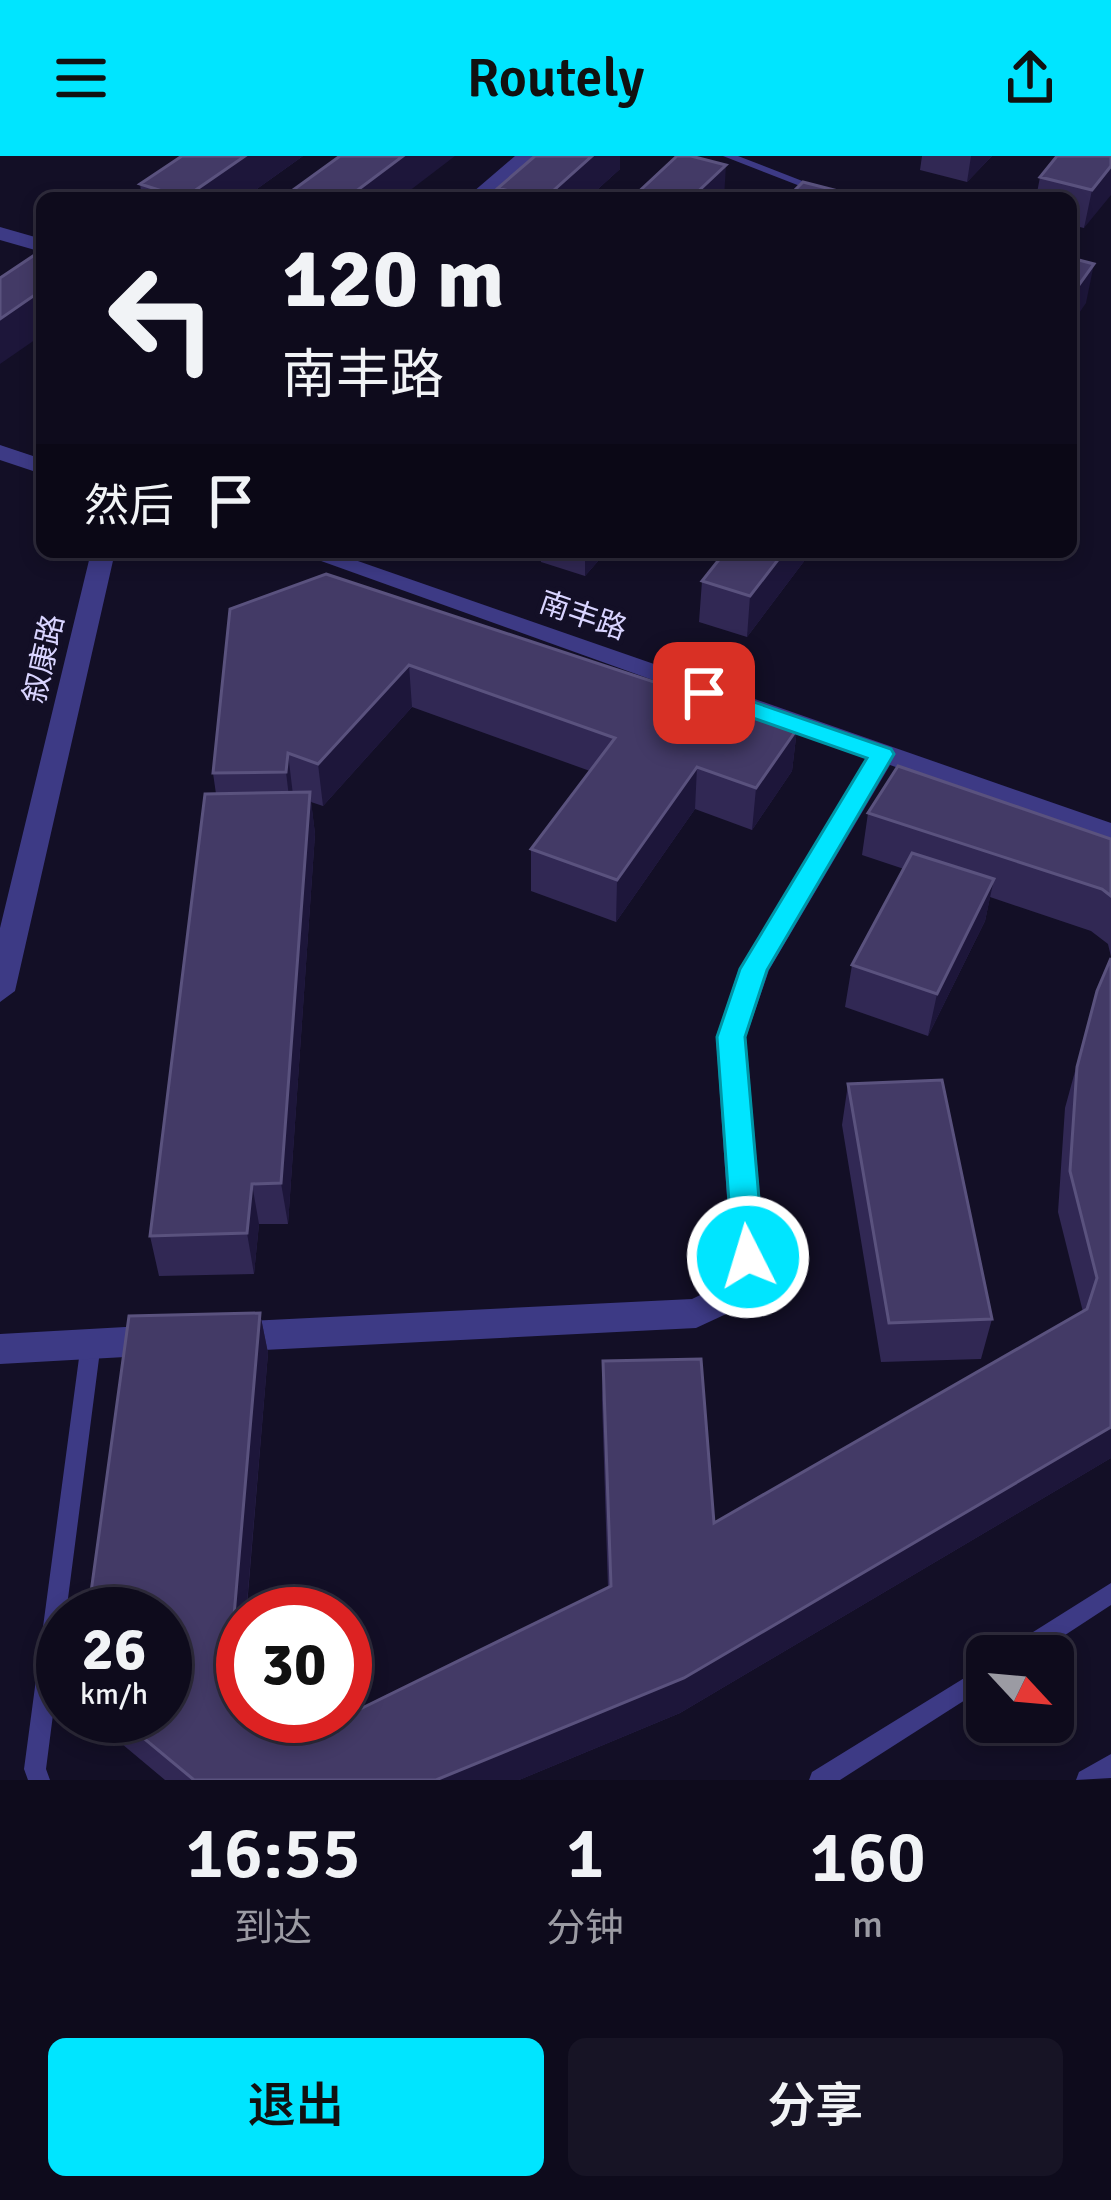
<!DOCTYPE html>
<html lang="zh">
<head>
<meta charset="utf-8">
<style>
  body { margin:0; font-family:Signika,"Noto Sans SC",sans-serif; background:#171425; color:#f1f3f6; height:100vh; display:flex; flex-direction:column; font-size:45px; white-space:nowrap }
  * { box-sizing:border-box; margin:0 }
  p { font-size:39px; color:#9b9ba3 }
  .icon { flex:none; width:66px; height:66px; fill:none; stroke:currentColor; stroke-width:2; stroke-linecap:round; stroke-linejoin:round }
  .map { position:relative; height:1624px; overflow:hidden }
  .side { display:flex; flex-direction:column; background:#0e0b1c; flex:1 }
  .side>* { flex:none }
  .guide { position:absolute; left:36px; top:36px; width:1041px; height:366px; border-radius:18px; box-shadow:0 6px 18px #0003,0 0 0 3px #2e2b3b; background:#0e0b1c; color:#f1f3f6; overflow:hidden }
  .needle { width:78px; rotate:116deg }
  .tools { position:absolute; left:966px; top:1479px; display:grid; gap:24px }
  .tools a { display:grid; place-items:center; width:108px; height:108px; border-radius:18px; background:#0e0b1c; box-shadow:0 6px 18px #0003,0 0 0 3px #2e2b3b; font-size:60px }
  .speed { position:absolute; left:36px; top:1431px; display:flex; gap:24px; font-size:60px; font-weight:700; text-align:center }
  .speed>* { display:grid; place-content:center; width:156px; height:156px; border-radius:50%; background:#0e0b1c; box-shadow:0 6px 18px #0003,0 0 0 3px #2e2b3b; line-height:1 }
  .speed small { font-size:30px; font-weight:400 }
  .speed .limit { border:18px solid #d22; background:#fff; color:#111 }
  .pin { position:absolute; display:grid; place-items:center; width:102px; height:102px; color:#fff; margin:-51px; border-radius:24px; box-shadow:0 6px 18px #0006 }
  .me { position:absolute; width:132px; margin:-66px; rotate:355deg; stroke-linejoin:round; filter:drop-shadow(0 0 9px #0008) }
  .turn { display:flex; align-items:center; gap:42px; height:252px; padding:0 48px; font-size:54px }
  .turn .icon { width:156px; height:156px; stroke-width:2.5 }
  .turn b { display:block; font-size:84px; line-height:102px }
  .then { display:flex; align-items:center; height:114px; padding:0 48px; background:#0003; gap:24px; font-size:45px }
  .eta { display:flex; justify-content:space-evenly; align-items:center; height:204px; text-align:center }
  .eta b { font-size:72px; font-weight:600; line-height:84px }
  .cta { display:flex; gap:24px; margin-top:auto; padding:24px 48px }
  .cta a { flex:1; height:138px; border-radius:18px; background:#00e5ff; color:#111; font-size:48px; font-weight:600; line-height:138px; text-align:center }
  .cta a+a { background:#171425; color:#f1f3f6 }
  header { display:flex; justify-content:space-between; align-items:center; height:156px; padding:0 48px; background:#00e5ff; color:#111; font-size:54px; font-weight:600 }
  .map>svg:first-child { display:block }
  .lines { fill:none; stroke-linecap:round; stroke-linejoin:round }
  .lane { fill:#3d3a85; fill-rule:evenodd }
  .street { fill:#3d3a85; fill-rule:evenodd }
  .wall { fill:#312854 }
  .shaded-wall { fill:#1d163a }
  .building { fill:#433a66; stroke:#5a527e; stroke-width:3 }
  .route { fill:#00e5ff; stroke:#0095a6; stroke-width:3 }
  .labels { text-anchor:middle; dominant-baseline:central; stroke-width:10; stroke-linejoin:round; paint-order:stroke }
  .street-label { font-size:30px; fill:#d9d4ff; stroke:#130f26 }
</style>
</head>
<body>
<header><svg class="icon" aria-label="menu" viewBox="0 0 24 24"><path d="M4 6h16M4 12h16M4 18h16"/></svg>Routely<svg class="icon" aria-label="share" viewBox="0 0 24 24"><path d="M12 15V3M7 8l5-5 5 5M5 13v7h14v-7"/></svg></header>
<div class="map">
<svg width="1111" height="1624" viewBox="0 0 1111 1624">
  <rect width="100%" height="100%" fill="#130f26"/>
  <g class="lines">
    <!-- lane -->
    <path class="lane" d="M723,0h15l108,42h-15z
      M91,1179l7,2 3,6 -35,271h-3v23l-17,132 4,11h-22l-4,-11 57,-426 3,-6z
      M1111,1427v22l-78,51h-30l3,-7z
      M987,1508v22l-147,94h-31l3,-8z
      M1111,1598v24l-35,2 3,-8z"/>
    <!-- street -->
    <path class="street" d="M515,0h22l-49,42h-22z
      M0,71l42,12v13l-42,-12z
      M0,289l42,14v15l-42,-14z
      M91,396h24l-100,439 -15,11v-74z
      M296,396h36l779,271v20l-221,-78 -121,205 -23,67 19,220 -28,52 -41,19 -469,24 -12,-5 -5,-10 5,-10 12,-5 465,-23 21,-10 18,-33 -15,-219 23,-68 128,-212z
      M161,1169l12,5 5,10 -5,10 -12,5 -161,9v-30z"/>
  </g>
  <!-- wall -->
  <path class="wall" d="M303,0l-59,42h-102l-2,-14z
    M535,0h85v13l-32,29h-90v-10z
    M922,0h70l-25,26 -47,-12z
    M1111,0l-27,72 -13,-3v-27h-35l4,-21z
    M540,396h66l-21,24 -44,-14z
    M725,396h86l-64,85 -48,-15 3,-41z
    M230,453l567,120 -5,42 -40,59 -57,-21 -79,113 -85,-31v-42l59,-78 -178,-64 -89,99 -12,-4 4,32 -27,390h-29l-5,50 -95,2 -9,-40 66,-442 -3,-21z
    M868,657l243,26v118l-3,-13 -17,-13 -101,-34 -5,24 -57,115 -83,-29 7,-42 52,-96 -42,-14z
    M1097,835l14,467 -431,255 -161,67h-354l-74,-62v-2h74l95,-403 8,40 -26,313 1,50 115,-6 250,-122 -6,-188 1,-39 111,162 369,-211 -25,-100 7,-104z
    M848,928l144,235 -11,40 -100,3 -39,-237z"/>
  <!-- shaded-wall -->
  <path class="shaded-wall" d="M245,0h58l-59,42h-60z
    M403,0h52l-55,42h-53z
    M592,0h28v13l-32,29h-43z
    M971,0h21l-25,26z
    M726,9l-2,33h-33z
    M1111,10v29l-27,33 8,-38z
    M1094,108l-8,39 -15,22v-29z
    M42,134v45l-42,29v-45z
    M585,396h21l-21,24z
    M784,396h27l-64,85 3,-41z
    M409,509l3,42 -89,99 -5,-42z
    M797,573l-5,42 -40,59 4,-42z
    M288,597l5,42 -2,19 -5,-42z
    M697,611l-2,42 -79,113 1,-42z
    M310,636l5,42 -27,390 -7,-41z
    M994,723l-9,42 -57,115 9,-42z
    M252,1028l7,40 -5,50 -7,-41z
    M260,1157l8,40 -22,261h-3l-2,61 -9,-36z
    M1111,1271v31l-431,255 -161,67h-83z"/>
  <!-- building -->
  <path class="building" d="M182,0h63l-61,42 -44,-14z
    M340,0h63l-56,42h-65z
    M535,0h57l-47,42h-10l-37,-10z
    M677,0h14l35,9 -35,33h-59z
    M1057,0h54v10l-19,24 -52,-13z
    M803,26l47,12 -4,4h-59z
    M42,94v40l-42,29v-41z
    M1071,102l23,6 -23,32z
    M725,396h59l-34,44 -48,-15z
    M326,418l471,155 -41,59 -59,-21 -80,113 -86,-31 84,-111 -206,-73 -91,99 -30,-11 -2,19 -73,1 17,-164z
    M898,610l213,73v57l-9,-7 -234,-76z
    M310,636l-29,391 -29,1 -5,49 -97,3 55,-442z
    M912,697l82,26 -57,115 -85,-29z
    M1111,802v469l-427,251 -248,102h-242l-77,-64h48v-102h-77l41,-298 131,-3 -28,326 11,31v46h102v-6h13l253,-124 -8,-225 98,-2 13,164 373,-214 10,-31 -27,-107 7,-104 20,-76z
    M942,924l50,239 -103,4 -41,-239z"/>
  <!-- route -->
  <path class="route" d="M704,529l187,64 3,5 -127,216 -22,67 19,220 -16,12 -15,-12 -16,-220 23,-68 127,-211 -171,-60 -4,-5z"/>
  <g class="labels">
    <!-- street labels -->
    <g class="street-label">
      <text transform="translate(583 460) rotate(19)">南丰路</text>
      <text transform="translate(44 503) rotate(-77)">叙康路</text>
    </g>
  </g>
</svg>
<div class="tools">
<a><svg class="needle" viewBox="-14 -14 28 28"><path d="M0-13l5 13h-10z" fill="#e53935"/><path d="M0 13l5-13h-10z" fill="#9b9ba3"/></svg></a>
</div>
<div class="speed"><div>26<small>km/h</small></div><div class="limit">30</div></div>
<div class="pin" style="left:704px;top:537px;background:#d93025"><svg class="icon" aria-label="arrive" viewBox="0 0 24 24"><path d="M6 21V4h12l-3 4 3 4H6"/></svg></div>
<svg class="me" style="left:748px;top:1101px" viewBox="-20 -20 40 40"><circle r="17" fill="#00e5ff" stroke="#fff" stroke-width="3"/><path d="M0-11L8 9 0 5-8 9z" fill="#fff"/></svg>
<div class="guide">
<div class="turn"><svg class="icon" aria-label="left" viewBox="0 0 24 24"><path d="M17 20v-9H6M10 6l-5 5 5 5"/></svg><div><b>120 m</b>南丰路</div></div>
<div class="then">然后<svg class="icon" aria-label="arrive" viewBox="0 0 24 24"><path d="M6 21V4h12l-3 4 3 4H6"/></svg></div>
</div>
</div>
<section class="side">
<div class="eta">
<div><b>16:55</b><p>到达</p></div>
<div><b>1</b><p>分钟</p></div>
<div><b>160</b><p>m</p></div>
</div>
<div class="cta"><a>退出</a><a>分享</a></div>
</section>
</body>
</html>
